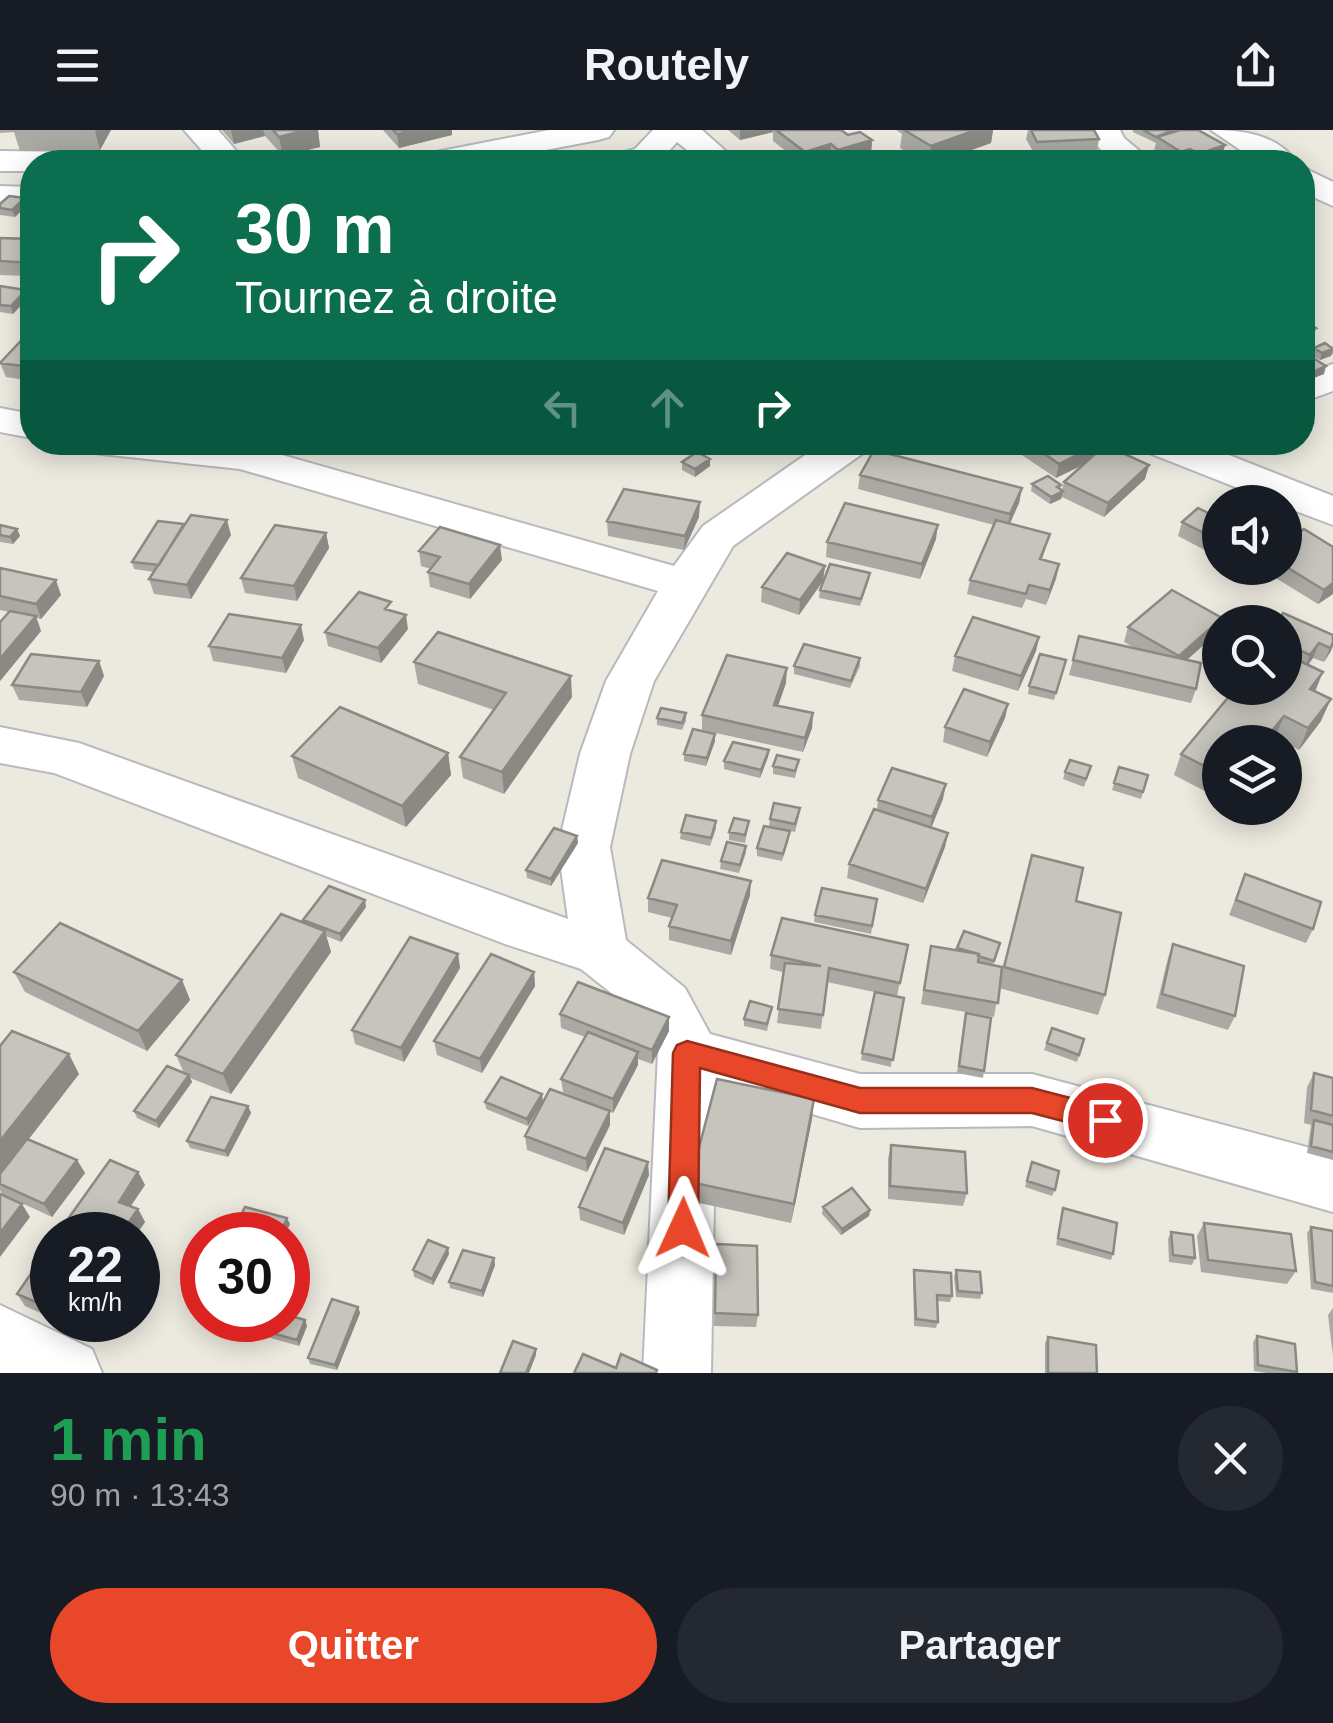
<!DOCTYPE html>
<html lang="fr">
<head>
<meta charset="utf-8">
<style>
  body { margin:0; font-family:Arial,sans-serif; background:#242831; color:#f1f3f6; height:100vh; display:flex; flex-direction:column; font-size:38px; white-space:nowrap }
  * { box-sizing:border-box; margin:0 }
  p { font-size:32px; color:#9ea1a6 }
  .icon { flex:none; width:55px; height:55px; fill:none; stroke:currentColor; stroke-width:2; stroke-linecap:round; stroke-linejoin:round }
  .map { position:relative; height:1243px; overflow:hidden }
  .side { display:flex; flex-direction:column; background:#171b24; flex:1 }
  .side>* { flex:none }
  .banner { position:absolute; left:20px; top:20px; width:1295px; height:305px; border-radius:40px; box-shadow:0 5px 25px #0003; background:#0b6e4f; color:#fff; overflow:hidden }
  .controls { position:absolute; left:1202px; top:355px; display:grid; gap:20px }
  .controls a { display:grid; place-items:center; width:100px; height:100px; border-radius:50%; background:#171b24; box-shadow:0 5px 25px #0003; font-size:50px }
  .speed { position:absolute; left:30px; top:1082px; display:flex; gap:20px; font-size:50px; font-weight:700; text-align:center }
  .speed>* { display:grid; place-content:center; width:130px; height:130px; border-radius:50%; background:#171b24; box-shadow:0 5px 25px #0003; line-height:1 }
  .speed small { font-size:25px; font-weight:400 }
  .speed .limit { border:15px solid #d22; background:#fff; color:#111 }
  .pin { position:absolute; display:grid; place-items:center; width:85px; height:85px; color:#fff; margin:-42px; border:5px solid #fff; border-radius:50%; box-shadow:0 2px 10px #0007 }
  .me { position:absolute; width:110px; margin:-55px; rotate:1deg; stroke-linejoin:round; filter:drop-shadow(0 0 8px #0008) }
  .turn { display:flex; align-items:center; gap:35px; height:210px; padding:0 50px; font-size:45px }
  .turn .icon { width:130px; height:130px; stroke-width:2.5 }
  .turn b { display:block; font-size:70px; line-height:85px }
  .lanes { display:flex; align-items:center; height:95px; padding:0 50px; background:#0003; justify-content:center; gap:50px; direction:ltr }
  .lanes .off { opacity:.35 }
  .round { display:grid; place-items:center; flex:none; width:105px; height:105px; border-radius:52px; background:#242831 }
  .head { display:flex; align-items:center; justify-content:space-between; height:170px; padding:0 50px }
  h1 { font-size:60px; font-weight:800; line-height:75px; color:#1e9e55 }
  .cta { display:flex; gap:20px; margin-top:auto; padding:20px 50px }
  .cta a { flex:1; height:115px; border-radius:60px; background:#e84829; color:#fff; font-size:40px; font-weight:800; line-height:115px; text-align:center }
  .cta a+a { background:#242831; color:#f1f3f6 }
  header { display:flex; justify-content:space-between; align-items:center; height:130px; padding:0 50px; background:#171b24; font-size:45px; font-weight:800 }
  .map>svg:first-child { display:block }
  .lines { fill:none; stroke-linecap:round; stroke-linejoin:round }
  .minor-casing { stroke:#b7b9bf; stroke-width:4 }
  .minor { fill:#fff; fill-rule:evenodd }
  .wall { fill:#aaa9a3 }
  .shaded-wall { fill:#8b8984 }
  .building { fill:#c6c4bd; stroke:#8b8984; stroke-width:2.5 }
  .route { fill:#e84829; stroke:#972f1b; stroke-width:2.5 }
</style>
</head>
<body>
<header><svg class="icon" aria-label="menu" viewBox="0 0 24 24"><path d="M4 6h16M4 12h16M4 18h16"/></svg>Routely<svg class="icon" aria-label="share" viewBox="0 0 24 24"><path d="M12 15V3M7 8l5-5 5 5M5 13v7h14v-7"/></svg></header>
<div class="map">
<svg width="1333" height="1243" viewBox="0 0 1333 1243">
  <rect width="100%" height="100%" fill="#eceadf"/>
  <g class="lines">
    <!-- minor casing -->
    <g class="minor-casing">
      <path id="minor" d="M184,0h34l28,32h-34z
        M549,0h65l-5,7 -11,3 -115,22h-63l4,-7 12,-3z
        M653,0h49l36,32h-36l-25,-20 -18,20h-49l4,-7 21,-6z
        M1088,0h32l4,8 29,24c-31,2 -51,-1 -65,-32z
        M1211,0c31,0 66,4 85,32h-38z
        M0,21l82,1 12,3 4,7h-66v9h-32z
        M1302,37l31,15v24l-31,-14z
        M0,56l32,1v20l-32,-1z
        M1333,234v27l-31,11v-27z
        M0,278l32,6v24l-32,-6z
        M81,312l162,2 431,122 29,-40 121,-84h48l-6,9 -133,95 -79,135 -24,73 -20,93 16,93 59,48 25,46 150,40h172l301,80v58l-301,-86 -172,2 -144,-42 -5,287h-68l15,-320 -7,-19 -17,-23 -53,-42 -76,-25 -451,-171 -54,-10v-36l79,16 489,176 -10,-72 22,-93 26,-73 52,-90 -418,-122 -139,-15 -14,-3z
        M1138,312h58l137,54v29l-48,-18v-5h-12l-129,-51z
        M0,1175l92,44 10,24h-102z"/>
    </g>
    <!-- minor -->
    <use href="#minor" class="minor"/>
  </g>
  <!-- wall -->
  <path class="wall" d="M0,0h111l-11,20 -80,1 -6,-19 -14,1z
    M222,0h96l2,17 -37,9 -18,-20 -31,8z
    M383,0h69v5l-53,13z
    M728,0h113l7,5 24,5 -1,14 -32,8h-3l-6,-4 -17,4h-13l-27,-21v-9l-33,8z
    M896,0h97l-2,13 -53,19h-15l-23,-14 2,-14z
    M1028,0l71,9 -2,13 -62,3 -9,-16z
    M1133,0h43v1l49,14 -4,14 -11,3h-37l-19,-11 2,-8 -23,-11z
    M25,68l2,7 -12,12 -15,-2v-11z
    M0,108l32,1v57h-4l-15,18 -13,-2v-26l26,4 -2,-8 4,-6 -28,-1z
    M32,199v52l-26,-4 -6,-14z
    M1333,216v8l-13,6 -9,-5 3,-7h18z
    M1018,312h78v11l53,12 -4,14 -41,38 -42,-20 -1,2 -11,5 -19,-13 1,-7 29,1 -1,4 2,1 2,-8 18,-17 -26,13 -40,-27z
    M710,329v7l-15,11 -13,-7v-8z
    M860,345l162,13 -3,15 -9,21 40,10 -8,26 17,4 -13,41 -20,-6 -4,9 -55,-14 3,-14 24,-55 -136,-36z
    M699,387l-15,33 -76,-14 -1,-15z
    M1220,389v39l-42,-22 4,-14z
    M0,395l17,4 3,7 -7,8 -13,-2z
    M326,403l3,15 -32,53 -52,-8 -4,-15z
    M231,405l-40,64 -37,-5 -5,-15 5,-7 -20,-3 -2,-7z
    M936,409l-16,40 -94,-22 1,-15z
    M1285,412l48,5v47l-15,10 -57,-35 24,-1z
    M419,421l83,9 -32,39 -40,-12 -2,-15 3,-3 -10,-3z
    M825,436l-2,15 -24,34 -38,-13 1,-15z
    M0,438l61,27 -20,24 -5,-1 5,13 -41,50v-59l9,-10 -9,-2z
    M870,443l-1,7 -9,26 -41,-8 1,-8z
    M1220,492l-3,11 -30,27 9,29 -5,14 -122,-28 10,-39 57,13 -12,-7 4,-15z
    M1285,492l48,13v12l-9,15 -11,-4 -5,7 13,56 -22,29 -24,-13 -4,5h-51v57l-46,-24 7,-21 104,-66z
    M408,499l-27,34 -53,-17 -3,-14z
    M1039,507l-3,14 -18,40 -66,-20 3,-15z
    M304,510l-18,33 -73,-12 -4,-15z
    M860,528v8l-10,22 -56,-14v-8z
    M1066,530l-12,40 -26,-6 1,-8z
    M99,531l5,15 -17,31 -68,-7 -7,-15z
    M414,532l158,35 -68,97 -41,-16 -3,-21 34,-47 -76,-26z
    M786,553l-8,23 35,7 -1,15 -9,24 -101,-22v-15z
    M1008,574l-3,14 -18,39 -44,-15 2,-15z
    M686,583v8l-4,9 -25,-5v-7z
    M715,604v7l-9,25 -22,-5v-7z
    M769,620l-1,7 -8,21 -36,-9v-8z
    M448,623l3,22 -45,52 -108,-49 -6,-22z
    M799,630l-4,18 -22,-4v-8z
    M1091,636l-7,21 -21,-8 2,-7z
    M1119,637l29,8 -7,24 -29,-9z
    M943,669l-12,28 17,6 -3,14 -22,56 -76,-25 2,-14 28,-54 1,-10z
    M799,686l-4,16 -26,-6 1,-7z
    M716,691v8l-6,17 -30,-7 1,-7z
    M749,691l-4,22 -16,-3v-8z
    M577,706l1,7 -27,43 -24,-8 -1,-8z
    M789,709l-7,22 -25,-5v-8z
    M746,716v7l-7,20 -19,-4 1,-8z
    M1032,725l44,46 29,94 -7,20 -99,-27 -5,29 -73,-13 7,-44 28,-10 8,-19 36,12 -7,22 7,14z
    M1245,744l68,55 -7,14 -77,-28z
    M750,765l-19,60 -62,-15v-14l3,-8 -24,-6v-14z
    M877,769l-6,35 -57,-12 1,-7z
    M366,777l-25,35 -15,-6 5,16 -100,142 -41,-16 2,4 -33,46 -22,-10 -3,-7 50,-38 -8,-18 128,-132 -1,-3z
    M1173,814l62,72 -7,14 -72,-22 12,-50z
    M908,815l-11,51 -6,71 -30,-7 13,-68 -47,-10 -6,47 -44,-6 6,-51 -13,-3 1,-14z
    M458,824l2,14 -56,94 -49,-18 -3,-14z
    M14,842l168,8 8,20 -43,51 -122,-59z
    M534,842l1,14 -53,87 -45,-18 -3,-14z
    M772,877l-5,24 -23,-5v-7z
    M560,884l109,3v14l-17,33 -14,-5v6l-25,48 -3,-2v14l-23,47 -60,-22 -2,-14 80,-26 -42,-18 -2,-13 24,-42 -24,-9z
    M964,890l20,51 -1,7 -26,-5z
    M1052,898l32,11 -7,23 -33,-12z
    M0,916l79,28 -50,65 48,21 8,13 -33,44 -50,-23 -2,-4z
    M1314,943l19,5v82l-26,-7 4,-28 -7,-2 3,-36z
    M543,971l-15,25 -42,-17 -1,-7z
    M248,976l3,7 -23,44 -38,-9 -3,-7z
    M812,989l-21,104 -101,-22v-19z
    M891,1015l76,48 -4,13 -75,-7v-40z
    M1032,1032l23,28 -3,6 -27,-9z
    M138,1042l7,13 -14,21 7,3 7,13 -9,13h-68l-5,-9z
    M649,1045l-25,60 -44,-15 -1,-13z
    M823,1077l47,3 -1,6 -28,19 -19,-21z
    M1063,1078l50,46 -2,6 -55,-15z
    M1204,1093l92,48 -9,13 -86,-12 -4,-36z
    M1311,1097l22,4v62l-22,-4 -4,-56z
    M1171,1102l24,26 -3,7 -23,-3 -1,-23z
    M52,1113v75l-27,-12 -8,-12z
    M716,1114l42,71 -2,12 -42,-1z
    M448,1118l1,6 -16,31 -19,-8 -1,-7z
    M494,1128l1,7 -12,32 -33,-9 -1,-6z
    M914,1140l38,26 -2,6 -13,-1 1,21 -2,6 -22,-2 -1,-50z
    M956,1140l26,23 -2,6 -24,-2 -2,-20z
    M358,1177l2,6 -23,57 -27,-6 -2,-6z
    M1333,1178v48l-5,-41z
    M58,1190h24l-5,8z
    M307,1196l-8,20 -32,-9 -3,-6z
    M1257,1206l40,36 -1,1h-30l-12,-2 -1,-29z
    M1048,1207l49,36h-52v-30z"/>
  <!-- shaded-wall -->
  <path class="shaded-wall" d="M96,0h15l-11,20 -5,-19z
    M231,0h32l2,6 -31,8z
    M306,0h12l2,17 -37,9 -4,-19z
    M415,0h37v5l-53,13 -2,-14z
    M740,0h33v2l-33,8z
    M976,0h17l-2,13 -53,19h-9l2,-16z
    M872,10l-1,14 -34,8 1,-12z
    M831,14l-1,14 -17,4h-9l1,-10z
    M1225,15l-4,14 -11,3h-13l2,-8z
    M1190,19l-3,13h-8l2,-10z
    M25,68l2,7 -12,12 -3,-7z
    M26,160l3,7 -16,17 -2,-8z
    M1316,198l-2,7 -12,5v-6z
    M1333,219l-2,7 -11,4 2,-7z
    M1326,236l-2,8 -20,8 3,-7z
    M1098,314l-3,15 -39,19 3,-14z
    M710,329v7l-15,11v-8z
    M1149,335l-4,14 -41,38 4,-14z
    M1022,358l-3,15 -12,26 3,-15z
    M1063,361l-2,8 -11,5 1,-7z
    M700,372l-1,15 -15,33 1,-14z
    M227,390l4,15 -40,64 -4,-14z
    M938,395l-2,14 -16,40 2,-15z
    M17,399l3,7 -7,8 -3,-7z
    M326,403l3,15 -32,53 -3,-15z
    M500,415l2,15 -32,39 -1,-15z
    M1059,434l-3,15 -10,26 4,-15z
    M825,436l-2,15 -24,34 1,-15z
    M56,450l5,15 -20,24 -5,-15z
    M1333,453v11l-15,10 6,-14z
    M406,485l2,14 -27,34 -3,-15z
    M36,486l5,15 -41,50v-22z
    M1222,488l-5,15 -43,38 5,-15z
    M301,495l3,15 -18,33 -4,-15z
    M1039,507l-3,14 -18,40 3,-15z
    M1319,513l-6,15 -9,12 6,-15z
    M1333,513l-2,8 -7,11 6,-14z
    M99,531l5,15 -17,31 -6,-15z
    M787,538l-1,15 -13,37 1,-15z
    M1323,542l-9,22 -4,-5z
    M571,546l1,21 -68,97 -2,-22z
    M1331,569l-10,22 -22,29 9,-22z
    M1008,574l-3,14 -18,39 3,-15z
    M813,583l-1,15 -9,24 2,-14z
    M1284,586l-9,21 -4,5h-8z
    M715,604v7l-9,25 1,-8z
    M769,620l-1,7 -8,21 1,-8z
    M448,623l3,22 -45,52 -4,-21z
    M946,654l-3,15 -13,32 2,-14z
    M948,703l-3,14 -22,56 3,-14z
    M577,706l1,7 -27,43v-7z
    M751,751l-1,14 -19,60v-14z
    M365,770l1,7 -25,35 -1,-8z
    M325,801l6,21 -100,142 -8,-20z
    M458,824l2,14 -56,94 -3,-14z
    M534,842l1,14 -53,87 -2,-14z
    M182,850l8,20 -43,51 -9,-20z
    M669,887v14l-17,33v-14z
    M638,922v13l-25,48v-14z
    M69,924l10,20 -79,102v-35z
    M189,945l3,7 -33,46 -3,-7z
    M542,964l1,7 -15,25 -1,-7z
    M814,969l-2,20 -21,104 3,-19z
    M248,976l3,7 -23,44 -3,-6z
    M610,981v14l-23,47 -1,-13z
    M77,1030l8,13 -33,44 -8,-13z
    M648,1032l1,13 -25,60 -1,-12z
    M138,1042l7,13 -20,29 -6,-12z
    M22,1074l8,13 -30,40v-24z
    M138,1079l7,13 -9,13h-16z
    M870,1080l-1,6 -28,19 1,-6z
    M287,1088l3,6 -5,11h-5z
    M448,1118l1,6 -16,31 -1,-6z
    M494,1128l1,7 -12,32 -1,-6z
    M358,1177l2,6 -23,57 -2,-5z
    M72,1190h10l-5,8z
    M305,1190l2,6 -8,20 -2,-6z
    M536,1219v6l-7,18h-3z"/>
  <!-- building -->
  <path class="building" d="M273,0h33l-27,7z
    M393,0h22l-18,4z
    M776,0h65l7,5 12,-3 12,8 -34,10 -7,-6 -26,8z
    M904,0h72l-45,16z
    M1031,0h63l5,9 -62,3z
    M1143,0h31l-18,7z
    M1180,0h18l27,15 -26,9 -9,-5 -9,3 -24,-15z
    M1237,27l9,5h-29z
    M9,66l16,2 -13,12 -12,-2v-4z
    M0,108l32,1v24l-32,-2z
    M32,139v13h-8z
    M0,156l26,4 -15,16 -11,-1z
    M1302,190l14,8 -14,6z
    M32,199v35l-2,3 -30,-4z
    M1325,213l8,6 -11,4 -8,-5z
    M1313,228l13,8 -19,9 -5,-3v-10z
    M1028,312h68l2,2 -39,20z
    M1105,315l44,20 -41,38 -44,-21z
    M874,320l148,38 -12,26 -150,-39z
    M697,322l13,7 -15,10 -13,-7z
    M1048,346l13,9 -4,2 6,4 -12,6 -19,-13z
    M624,359l76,13 -15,34 -78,-15z
    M845,373l93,22 -16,39 -95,-22z
    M1198,378l22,11v22l-38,-19z
    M191,385l36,5 -40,65 -38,-6z
    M996,390l54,14 -10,25 19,5 -9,26 -21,-5 -3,9 -56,-14z
    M158,391l26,3 -25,41 -27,-3z
    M0,395l17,4 -7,8 -10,-2z
    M275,395l51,8 -32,53 -53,-8z
    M440,397l60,18 -31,39 -41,-12 12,-15 -21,-6z
    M1304,399l29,18v36l-9,7 -39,-24v-24z
    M787,423l38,13 -25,34 -38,-13z
    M830,434l40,9 -9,26 -41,-9z
    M0,438l56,12 -20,24 -36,-8z
    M1172,460l50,28 -43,38 -51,-29z
    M359,462l32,10 -6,7 21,6 -28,33 -53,-16z
    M10,481l26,5 -36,43v-37z
    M1283,483l50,22v8l-3,5 -11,-5 -9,12 -25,-11v-22h-9z
    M229,484l72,11 -19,33 -73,-12z
    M973,487l66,20 -18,39 -66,-20z
    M438,502l133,44 -69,96 -42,-15 46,-64 -92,-31z
    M1079,506l122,27 -5,26 -123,-29z
    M804,514l56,14 -9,23 -57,-15z
    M31,524l68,7 -18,31 -69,-7z
    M1040,524l26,6 -10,33 -27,-7z
    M1285,524l38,18 -13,17 21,10 -23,29 -24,-12 -21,26h-43v32l-39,-20 55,-66h49z
    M727,525l60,13 -13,37 39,8 -8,25 -103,-23z
    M964,559l44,15 -18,38 -45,-15z
    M340,577l108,46 -46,53 -110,-50z
    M661,578l25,5 -4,10 -25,-5z
    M693,599l22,5 -8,24 -23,-4z
    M733,612l36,8 -8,20 -37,-9z
    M777,625l22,5 -4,11 -22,-5z
    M1070,630l21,6 -5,13 -21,-7z
    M1119,637l29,8 -5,17 -29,-9z
    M892,638l54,16 -14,33 -54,-17z
    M774,673l26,5 -5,16 -25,-5z
    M874,679l74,24 -22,56 -77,-25z
    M686,685l30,6 -5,17 -30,-6z
    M734,688l15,3 -4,14 -16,-3z
    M764,696l26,5 -7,23 -26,-6z
    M554,698l23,8 -26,43 -25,-9z
    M727,712l19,4 -6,19 -19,-4z
    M1032,725l51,13 -7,33 45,12 -16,82 -101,-28z
    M662,730l89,21 -20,60 -62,-15 8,-21 -29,-7z
    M1245,744l76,28 -8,27 -77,-29z
    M329,756l36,14 -25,34 -37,-14z
    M822,758l55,11 -5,27 -57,-11z
    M281,784l44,17 -102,143 -47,-19z
    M782,788l126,27 -8,38 -71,-15 -6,47 -45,-6 7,-46 36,3 -50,-11z
    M60,793l122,57 -44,51 -124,-59z
    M964,801l36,12 -6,18 -16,-5 1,-2 -22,-6z
    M410,807l48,17 -57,94 -49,-18z
    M1173,814l71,22 -9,50 -73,-22z
    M931,816l48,8 -1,8 24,5 -4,36 -74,-13z
    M491,824l43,18 -54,87 -46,-18z
    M578,852l91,35 -17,33 -92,-36z
    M875,862l29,6 -11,62 -31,-7z
    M750,871l22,6 -5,17 -23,-5z
    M966,883l25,5 -7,53 -25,-5z
    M1052,898l32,11 -5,16 -32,-12z
    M12,901l57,23 -69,87v-95z
    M588,902l50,20 -25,47 -52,-20z
    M167,936l22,9 -33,46 -22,-10z
    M1314,943l19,5v38l-22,-6z
    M501,947l41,17 -15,25 -42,-17z
    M717,949l97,20 -20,105 -104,-22z
    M550,959l60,22 -24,48 -61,-23z
    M211,967l37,9 -23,45 -38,-10z
    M1314,990l19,5v27l-22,-6z
    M27,1009l50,21 -33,44 -44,-20v-10z
    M891,1015l74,7 2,41 -77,-7z
    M605,1018l43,14 -25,61 -44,-16z
    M110,1030l28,12 -19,30 19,7 -18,26h-36l-21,-9z
    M1032,1032l27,9 -4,19 -28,-9z
    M852,1058l18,22 -28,19 -19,-22z
    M0,1064l22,10 -22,29z
    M245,1077l42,11 -7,17h-49z
    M1063,1078l54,15 -4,31 -55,-16z
    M1204,1093l87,11 5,37 -88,-11z
    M1311,1097l22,4v55l-18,-4z
    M1171,1102l22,3 2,23 -22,-3z
    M428,1110l20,8 -16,31 -19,-9z
    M52,1113v66l-35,-15z
    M716,1114l41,2 1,69 -43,-2z
    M463,1120l31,8 -12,33 -33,-9z
    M914,1140l37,3 1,23 -15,-1 1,27 -22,-3z
    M956,1140l24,2 2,21 -24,-2z
    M332,1169l26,8 -23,58 -27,-7z
    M288,1185l17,5 -8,20 -33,-9 5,-11h19z
    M1257,1206l38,8 2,28 -39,-7z
    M1048,1207l48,8 1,28h-49z
    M513,1211l23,8 -10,24h-26z
    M583,1224l33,14 5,-14 36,16 -1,3h-82z"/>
  <!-- route -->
  <path class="route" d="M687,911l173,47h172l73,19 10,4 4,9 -4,8 -10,4 -73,-19h-172l-160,-45 -2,160 -5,10 -10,4 -10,-4 -5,-10 5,-175 4,-8z"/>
</svg>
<div class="controls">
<a><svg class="icon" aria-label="sound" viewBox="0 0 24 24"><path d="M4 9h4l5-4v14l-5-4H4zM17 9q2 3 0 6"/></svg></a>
<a><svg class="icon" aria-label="search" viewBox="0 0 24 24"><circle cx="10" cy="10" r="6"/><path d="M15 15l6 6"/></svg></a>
<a><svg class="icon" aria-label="layers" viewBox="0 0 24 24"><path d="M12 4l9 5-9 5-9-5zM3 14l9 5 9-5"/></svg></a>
</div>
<div class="speed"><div>22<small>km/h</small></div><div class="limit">30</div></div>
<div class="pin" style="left:1105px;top:990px;background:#d93025"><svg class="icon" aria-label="arrive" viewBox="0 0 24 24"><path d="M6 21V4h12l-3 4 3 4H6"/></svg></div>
<svg class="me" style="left:683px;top:1098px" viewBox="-20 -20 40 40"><path d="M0-17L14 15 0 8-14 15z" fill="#e84829" stroke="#fff" stroke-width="4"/></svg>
<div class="banner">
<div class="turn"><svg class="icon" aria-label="right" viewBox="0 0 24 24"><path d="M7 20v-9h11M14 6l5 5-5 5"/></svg><div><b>30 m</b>Tournez à droite</div></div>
<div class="lanes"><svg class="icon off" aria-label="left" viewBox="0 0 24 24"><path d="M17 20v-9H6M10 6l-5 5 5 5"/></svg><svg class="icon off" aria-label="ahead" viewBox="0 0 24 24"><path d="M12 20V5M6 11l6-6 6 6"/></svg><svg class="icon" aria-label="right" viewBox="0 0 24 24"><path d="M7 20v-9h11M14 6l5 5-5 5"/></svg></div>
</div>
</div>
<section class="side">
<div class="head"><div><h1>1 min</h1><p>90 m · 13:43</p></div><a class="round"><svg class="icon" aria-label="close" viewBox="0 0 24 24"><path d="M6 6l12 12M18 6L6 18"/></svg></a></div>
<div class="cta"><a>Quitter</a><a>Partager</a></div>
</section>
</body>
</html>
